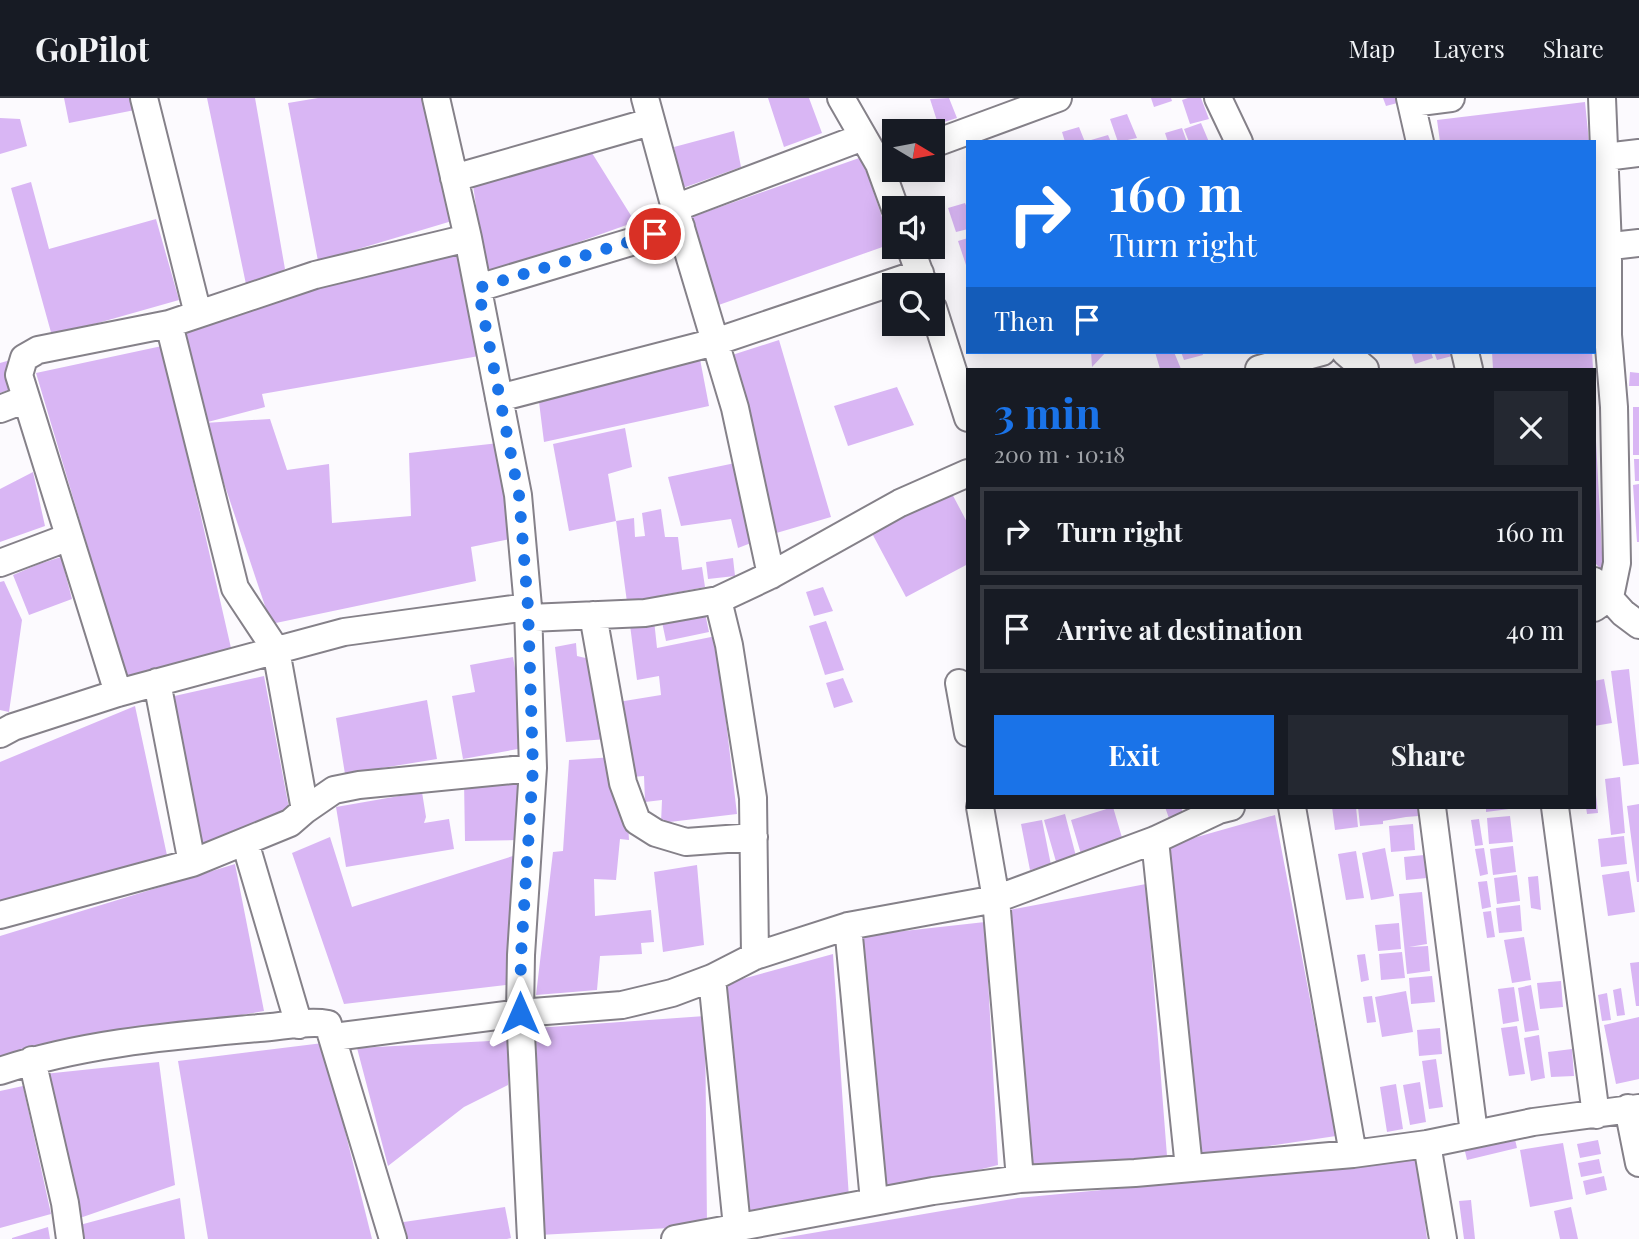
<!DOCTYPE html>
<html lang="en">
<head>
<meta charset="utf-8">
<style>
  body { margin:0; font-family:"Playfair Display",serif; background:#242831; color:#f1f3f6; height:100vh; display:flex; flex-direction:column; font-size:26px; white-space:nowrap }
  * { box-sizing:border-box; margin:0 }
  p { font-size:23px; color:#9ea1a6 }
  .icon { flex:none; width:38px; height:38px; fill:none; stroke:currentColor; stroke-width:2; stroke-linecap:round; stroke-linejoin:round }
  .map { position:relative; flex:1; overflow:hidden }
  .panel { position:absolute; left:966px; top:270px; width:630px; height:441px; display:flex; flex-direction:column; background:#171b24; border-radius:0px; box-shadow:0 4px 18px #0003 }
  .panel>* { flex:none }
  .guide { position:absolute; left:966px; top:42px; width:630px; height:214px; border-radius:0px; box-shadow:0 4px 18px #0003; background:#1a73e8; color:#fff; overflow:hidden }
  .needle { width:46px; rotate:100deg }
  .buttons { position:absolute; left:882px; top:21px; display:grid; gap:14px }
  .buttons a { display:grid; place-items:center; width:63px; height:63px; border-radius:0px; background:#171b24; box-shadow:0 4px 18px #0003; font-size:35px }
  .pin { position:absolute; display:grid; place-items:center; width:60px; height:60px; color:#fff; margin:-30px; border:4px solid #fff; border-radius:50%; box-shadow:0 2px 7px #0007 }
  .me { position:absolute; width:77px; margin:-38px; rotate:0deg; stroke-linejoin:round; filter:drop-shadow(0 0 5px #0008) }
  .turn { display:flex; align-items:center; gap:24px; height:147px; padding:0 28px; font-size:32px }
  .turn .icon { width:91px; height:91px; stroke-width:2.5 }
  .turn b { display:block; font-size:49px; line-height:60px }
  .then { display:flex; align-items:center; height:66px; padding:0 28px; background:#0003; gap:14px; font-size:26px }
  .round { display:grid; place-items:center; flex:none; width:74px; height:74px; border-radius:0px; background:#242831 }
  .summary { display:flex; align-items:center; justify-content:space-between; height:119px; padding:0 28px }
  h1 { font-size:42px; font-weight:700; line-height:52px; color:#1a73e8 }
  .button { display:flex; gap:14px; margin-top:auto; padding:14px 28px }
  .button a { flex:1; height:80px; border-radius:0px; background:#1a73e8; color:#fff; font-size:28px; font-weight:700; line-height:80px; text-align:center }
  .button a+a { background:#242831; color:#f1f3f6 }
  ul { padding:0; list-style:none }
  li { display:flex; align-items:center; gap:21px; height:88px; margin:0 14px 10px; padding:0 14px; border:4px solid #363941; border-radius:0px }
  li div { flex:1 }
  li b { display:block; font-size:26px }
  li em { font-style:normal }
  header { display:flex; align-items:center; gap:42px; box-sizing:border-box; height:98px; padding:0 35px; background:#171b24; border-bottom:2px solid #363941 }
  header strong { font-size:33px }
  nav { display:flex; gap:38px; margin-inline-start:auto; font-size:24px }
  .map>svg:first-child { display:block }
  .building { fill:#d9b6f4 }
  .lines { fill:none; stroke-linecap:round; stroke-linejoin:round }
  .minor-casing { stroke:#858189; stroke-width:30 }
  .minor { stroke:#fff; stroke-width:26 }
  .route { stroke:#1a73e8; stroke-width:12; stroke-dasharray:0 21.6 }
</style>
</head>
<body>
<header>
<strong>GoPilot</strong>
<nav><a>Map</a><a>Layers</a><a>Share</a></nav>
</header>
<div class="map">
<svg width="1639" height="1141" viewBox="0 0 1639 1141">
  <rect width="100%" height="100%" fill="#fcfafe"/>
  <!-- building -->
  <path class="building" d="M64,0h69l2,12 -66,13z
    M207,0h48l30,171 -38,20z
    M318,0h106l28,123 -134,40 -30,-158z
    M768,0h41l13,35 -38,14z
    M949,0l8,20 -19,6 -8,-25z
    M1151,0h20l1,3 -18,6z
    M1188,0h13l8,21 -19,5 -8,-24z
    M1383,0h20l2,3 -19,5z
    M1585,4l4,40h-149l-3,-22z
    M1127,16l10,24 -19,4 -8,-23z
    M0,20l20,1 7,27 -27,8z
    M1201,25l8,19h-20l-5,-13z
    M1079,29l6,15h-20l-3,-10z
    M1182,30l5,14h-19l-3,-9z
    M734,33l7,36 -58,21 -9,-41z
    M1108,37l3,7h-20v-2z
    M592,55l43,69 -149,53 -13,-90z
    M862,59l29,87 -178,63 -30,-87z
    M31,84l18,67 107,-30 23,81 -127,36 -41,-148z
    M965,105l3,7v19l-12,3 -8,-24z
    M968,140v30h-1l-9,-27z
    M457,152l22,106 -217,38 3,13 -61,16 -18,-92 134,-46z
    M779,242l52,177 -58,17 -44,-178z
    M162,248l69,302 -104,31 -91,-306z
    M1091,254h15l-14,15z
    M1155,254h19l7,17h-21z
    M1181,254h21l1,3 -19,5z
    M1411,254h20l2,6 -18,6z
    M1434,254h21l1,3 -19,5z
    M1492,254h100l1,17h-100z
    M699,256l10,52 -165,36 -6,-48z
    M14,261l3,28 -17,6v-30z
    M1630,274l9,1v13h-10z
    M897,289l17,38 -66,21 -14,-40z
    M1633,309h6v48h-6z
    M270,321l17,51 42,-6 3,59 79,-7 -2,-63 90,-10 11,96 -39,8 5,34 -205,43 -67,-201z
    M625,330l7,39 -24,7 8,47 -47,10 -16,-87z
    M1594,343h2l7,130 -9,-9z
    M1634,361h5v22h-4z
    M740,364l19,78 -21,8 -7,-29 -50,7 -13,-49z
    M33,374l12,54 -45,16v-53z
    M1639,386v58h-2l-4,-57z
    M950,392l18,34v40l-62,33 -39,-73z
    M661,411l4,28h13l4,33 20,-3 3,20 -78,15 -11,-81 18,-3 1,19 10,-1 -3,-23z
    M61,459l11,42 -43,16 -16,-40 26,-11z
    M733,460l2,18 -27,3 -2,-17z
    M4,483l18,39 -13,92 -9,-2v-128z
    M823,489l10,24 -19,5 -8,-24z
    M705,515l4,19 -43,9 -4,-19z
    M654,522l3,28 59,-12 21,178 -76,9 1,-23 -17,2 -1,-26 -12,1 -14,-75 43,-7 -2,-19 -22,4 -7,-55z
    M826,523l18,49 -19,5 -16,-49z
    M576,545l1,13 17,4 14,79 -42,3 -11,-95z
    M513,559l16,90 -66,12 -11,-63 23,-4 -5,-27z
    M1629,571l10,95 -16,2 -12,-95z
    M264,578l25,132 -87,40 -32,-151z
    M843,580l10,24 -19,6 -8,-25z
    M1604,581l8,44 -18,3v-45z
    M427,602l10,59 -92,15 -9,-56z
    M135,608l33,154 -168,51v-149z
    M614,659l13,47 2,36 -9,-1 -4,41 -22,-1 1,37 56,-6 3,32 -13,1 1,11 -42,2 -3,34 -61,5 17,-143 10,-1 6,-91z
    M1620,679l5,56 -14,2 -6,-56z
    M519,682l1,60 -55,1 -1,-60z
    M422,694l4,25 -2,6 25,-4 5,30 -108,18 -10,-60z
    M1596,697l2,18 -11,1 -1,-7h8v-11z
    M1639,706v78h-2l-10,-76z
    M1113,709l10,34 -42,13 -10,-34z
    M1165,709h16l4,12 -14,5z
    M1332,709h24l2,20 -23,3z
    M1358,709h72l1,8 -25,2 -23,4v3l-23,2z
    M1486,709h23v2l-23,3z
    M1065,716l12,46 -20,5 -13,-45z
    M1275,717l61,321 -134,20 -37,-310z
    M1510,718l3,26 -24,2 -2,-26z
    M1479,721l4,26 -8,1 -4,-26z
    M1042,722l9,45 -21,5 -9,-46z
    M1413,726l2,26 -24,2 -2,-26z
    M1624,738l3,28 -26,3 -3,-28z
    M330,739l22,70 164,-52 -1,129 -171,20 -52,-151z
    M1513,748l3,26 -23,3 -3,-26z
    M1385,750l9,48 -23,4 -9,-47z
    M1484,750l4,26 -8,2 -5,-27z
    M1356,753l8,47 -18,2 -8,-46z
    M1424,757l3,23 -21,2 -2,-23z
    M235,766l29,147 -238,41 -26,8v-124z
    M697,767l7,80 -41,7 -9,-80z
    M1629,773l6,41 -27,4 -6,-41z
    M1517,777l3,26 -23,3 -3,-26z
    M1538,778l3,34 -10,-2 -3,-31z
    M1487,783l4,26 -9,2 -4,-27z
    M1146,786l21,272 -136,12 -22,-258z
    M1422,794l5,52 -18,3 19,-1 2,25 -23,3 -8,-80z
    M1520,807l2,26 -23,2 -3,-25z
    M1491,813l4,26 -8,1 -4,-26z
    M985,824l13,243 -119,30 -20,-259z
    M1399,825l2,26 -23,2 -3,-26z
    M1524,839l7,43 -19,3 -8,-43z
    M1402,854l3,26 -24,2 -2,-26z
    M833,856l16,244 -106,21 -19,-235z
    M1365,856l4,26 -8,2 -4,-27z
    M1639,864v44h-3l-6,-43z
    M1432,878l3,26 -24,2 -2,-26z
    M1561,883l2,26 -23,2 -3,-26z
    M1531,887l8,45 -14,2 -7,-44z
    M1514,889l5,34 -16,3 -5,-35z
    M1621,890l4,27 -8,1 -4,-26z
    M1406,893l7,41 -31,5 -7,-40z
    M1607,895l4,27 -9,1 -4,-26z
    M1372,898l4,26 -9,1 -4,-26z
    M705,918l2,210 -168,9 -3,-207z
    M1639,919v62l-23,5 -12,-59z
    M1517,928l8,48 -16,2 -8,-48z
    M1440,930l2,26 -23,2 -2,-26z
    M1539,937l6,43 -14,3 -7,-43z
    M509,942l-1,45 -44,22 -76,59 -31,-118z
    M323,945l49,196h-164l-30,-178z
    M1572,951l2,27 -23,1 -3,-25z
    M1436,961l7,48 -14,2 -7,-48z
    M159,964l16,123 -98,34 -33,-145z
    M1420,984l6,40 -16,3 -7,-40z
    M1396,986l7,45 -16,3 -7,-45z
    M23,988l28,128 -51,14v-137z
    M1514,1037l3,13 -50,12 -3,-13z
    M1598,1042l3,14 -21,4 -3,-14z
    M1563,1045l10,56 -43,8 -10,-57z
    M1599,1061l3,14 -21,4 -3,-14z
    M1418,1062l9,79h-650l241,-41z
    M1604,1078l3,14 -21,5 -3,-14z
    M180,1100l5,41h-107l-2,-13z
    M1471,1102l4,39h-11l-5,-38z
    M505,1109l6,31 -4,1h-106l-4,-16z
    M1571,1109l7,32h-18l-6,-28z
    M48,1129l2,12h-38v-1z"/>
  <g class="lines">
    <!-- minor casing -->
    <g class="minor-casing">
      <path id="minor" d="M144,0l54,216
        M436,0l32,140 50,257 10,112 5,161 -12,187 -1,58 11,226
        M645,0l30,110 60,200 36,167
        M841,0l38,66 16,44
        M1218,0l21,44
        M1410,0l10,44
        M1412,5l39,-5
        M933,46l125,-46
        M1605,59l34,-4
        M454,80l196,-56
        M675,110l188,-71
        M910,149l14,38
        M1594,150l45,-5
        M478,190l203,-61
        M933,210l35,110
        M169,226l66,264 41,62 29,160
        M1345,254l20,17
        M1465,254l4,17
        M1259,271l63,-17
        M499,300l216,-56 205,-69
        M0,311l26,-10
        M0,465l69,-26
        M1594,483l29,32 16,12
        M718,502l11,45 24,153 2,158
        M1594,510l16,-11 7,-34 -3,-156 -6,-72v-88l-6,-149
        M593,517l30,168 14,38 19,12 30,9 68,-5
        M529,520l116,-5 73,-13 53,-25 129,-72 68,-30
        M157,584l35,181
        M959,585l9,50
        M118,595l-99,-318 5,-17 14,-8 131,-26 146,-49 153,-37
        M0,636l13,-7 105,-34 226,-61 184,-25
        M980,709l16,92 24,280
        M1292,709l61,347
        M1432,709l42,326
        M1555,709l41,308
        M1155,742l34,328
        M245,744l54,183
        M0,817l192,-52 98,-40 15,-13 29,-20 25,-5 174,-17
        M848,828l26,275
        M712,880l25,249
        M334,939l186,-24 102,-8 50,-12 40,-15 43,-22 93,-30 148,-27 159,-59 64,-30 12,-3
        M32,962l33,143 5,36
        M0,973c83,-28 173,-35 259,-43 21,-1 48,-8 69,-4l65,215
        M1628,1010l11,55
        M1427,1046l16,95
        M675,1141l258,-48 87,-12 115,-6 218,-19 74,-10 106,-22 106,-14"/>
    </g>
    <!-- minor -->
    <use href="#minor" class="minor"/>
  </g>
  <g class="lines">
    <!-- route -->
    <path class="route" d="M520,915l1,-58 12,-187 -5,-161 -9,-112 -41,-207 177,-54"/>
  </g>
</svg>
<div class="buttons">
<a><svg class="needle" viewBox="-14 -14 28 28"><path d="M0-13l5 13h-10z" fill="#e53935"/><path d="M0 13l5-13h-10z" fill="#9ea1a6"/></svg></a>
<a><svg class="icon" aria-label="sound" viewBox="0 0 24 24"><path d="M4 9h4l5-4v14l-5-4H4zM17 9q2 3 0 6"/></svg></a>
<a><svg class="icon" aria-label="search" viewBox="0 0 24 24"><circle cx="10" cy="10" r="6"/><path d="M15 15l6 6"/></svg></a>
</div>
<div class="pin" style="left:655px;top:136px;background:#d93025"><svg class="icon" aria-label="arrive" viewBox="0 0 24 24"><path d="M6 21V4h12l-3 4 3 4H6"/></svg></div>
<svg class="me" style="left:520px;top:915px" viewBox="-20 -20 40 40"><path d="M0-17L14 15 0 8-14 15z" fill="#1a73e8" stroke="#fff" stroke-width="4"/></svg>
<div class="guide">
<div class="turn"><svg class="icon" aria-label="right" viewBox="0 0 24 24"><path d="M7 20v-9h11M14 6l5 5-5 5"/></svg><div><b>160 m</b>Turn right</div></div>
<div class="then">Then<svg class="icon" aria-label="arrive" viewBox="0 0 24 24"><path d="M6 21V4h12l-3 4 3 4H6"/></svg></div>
</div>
<section class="panel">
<div class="summary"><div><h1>3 min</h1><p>200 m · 10:18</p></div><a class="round"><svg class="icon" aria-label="close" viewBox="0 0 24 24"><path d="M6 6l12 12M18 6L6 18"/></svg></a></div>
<ul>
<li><svg class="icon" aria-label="right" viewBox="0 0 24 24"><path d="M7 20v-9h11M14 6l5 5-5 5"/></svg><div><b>Turn right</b></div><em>160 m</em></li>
<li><svg class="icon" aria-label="arrive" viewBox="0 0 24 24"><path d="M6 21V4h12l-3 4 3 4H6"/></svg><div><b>Arrive at destination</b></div><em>40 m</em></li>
</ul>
<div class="button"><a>Exit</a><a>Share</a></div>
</section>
</div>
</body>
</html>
